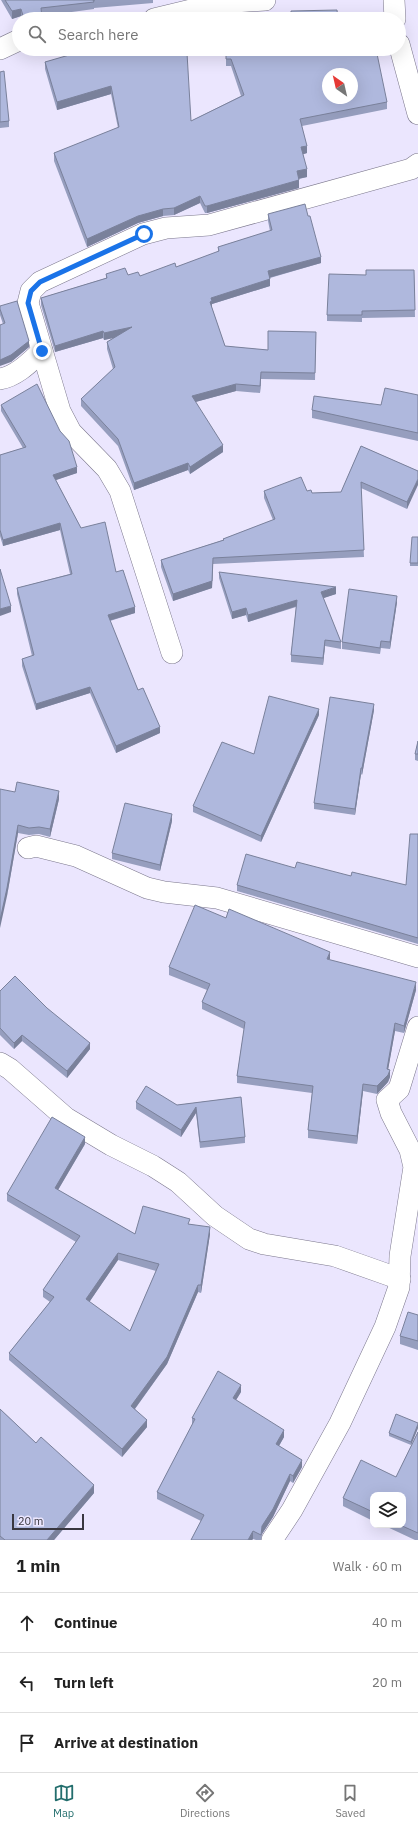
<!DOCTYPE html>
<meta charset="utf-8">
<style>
:root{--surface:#fff;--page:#f2f2f2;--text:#222;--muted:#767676;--line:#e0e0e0;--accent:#236e6d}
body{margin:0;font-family:"IBM Plex Sans",sans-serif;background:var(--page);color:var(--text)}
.controls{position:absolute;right:12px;bottom:12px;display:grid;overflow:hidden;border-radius:8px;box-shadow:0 4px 16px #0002}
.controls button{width:36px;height:36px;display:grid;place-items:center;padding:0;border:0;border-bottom:1px solid var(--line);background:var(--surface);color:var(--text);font:20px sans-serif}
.compass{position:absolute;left:322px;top:68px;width:36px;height:36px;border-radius:50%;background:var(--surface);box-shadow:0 4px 16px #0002;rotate:326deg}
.scale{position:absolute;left:12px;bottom:10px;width:72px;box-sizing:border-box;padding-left:4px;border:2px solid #393740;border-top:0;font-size:11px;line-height:14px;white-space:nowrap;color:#393740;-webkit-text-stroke:3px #ebe6fe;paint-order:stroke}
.stop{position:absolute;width:12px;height:12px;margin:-9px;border:3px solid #1a73e8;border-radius:50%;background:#fff}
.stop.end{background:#1a73e8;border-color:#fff;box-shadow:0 1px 4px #0008}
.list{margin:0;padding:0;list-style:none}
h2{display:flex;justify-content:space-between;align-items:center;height:52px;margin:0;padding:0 16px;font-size:17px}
h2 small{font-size:13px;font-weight:400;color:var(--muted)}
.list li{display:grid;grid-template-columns:26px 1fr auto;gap:12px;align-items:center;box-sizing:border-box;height:60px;padding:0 16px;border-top:1px solid var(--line)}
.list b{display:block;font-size:15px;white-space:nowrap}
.list em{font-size:13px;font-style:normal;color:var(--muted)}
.icon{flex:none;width:22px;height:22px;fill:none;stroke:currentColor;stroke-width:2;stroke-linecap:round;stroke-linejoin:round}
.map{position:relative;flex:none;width:418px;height:1540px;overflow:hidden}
.search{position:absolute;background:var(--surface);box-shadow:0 4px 16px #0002;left:12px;right:12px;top:12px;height:44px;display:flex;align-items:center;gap:10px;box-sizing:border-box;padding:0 14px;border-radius:22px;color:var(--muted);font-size:15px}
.sheet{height:232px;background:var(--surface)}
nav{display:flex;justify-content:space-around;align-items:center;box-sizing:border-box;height:56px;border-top:1px solid var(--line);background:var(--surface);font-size:11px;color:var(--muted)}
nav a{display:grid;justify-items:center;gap:2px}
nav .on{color:var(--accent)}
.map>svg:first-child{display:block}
</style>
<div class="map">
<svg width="418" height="1540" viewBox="0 0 418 1540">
<rect width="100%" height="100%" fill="#ebe6fe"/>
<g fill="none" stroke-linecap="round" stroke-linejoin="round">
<g stroke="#7b778c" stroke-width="22">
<g id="minor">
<polyline points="394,0 395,19"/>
<polyline points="154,19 220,3 265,0"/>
<polyline points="399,44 418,114"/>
<polyline points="0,49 19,40"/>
<path d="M0,379C17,376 30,362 42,351"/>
<polyline points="172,653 120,491 107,469 71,432 60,411 28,303 31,291 40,282 143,234 166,228 209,225 411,169 418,164"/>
<polyline points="28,848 36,846 76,856 147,888 164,892 217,898 418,957"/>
<polyline points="0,1063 10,1069 66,1118 111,1145 153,1166 178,1182 215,1216 249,1239 264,1244 335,1256 400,1279"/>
<polyline points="272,1540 292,1510 340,1423 385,1327 399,1287 400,1256 414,1167 410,1150 391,1113 387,1100 399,1089 418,1027"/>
</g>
</g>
<use href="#minor" stroke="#fff" stroke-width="21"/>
</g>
<g fill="#969ebe" fill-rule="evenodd">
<polygon points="1,0 153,0 153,3 94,8 94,9 42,16 42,19 22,19 21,16 12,19"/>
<polygon points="226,49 387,102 387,109 302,126 307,153 303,154 307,177 299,179 299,188 207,213 205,213 200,203 174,215 163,216 138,223 87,247 54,161 54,153 118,128 111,94 57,110 45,69 45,62 84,52 148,51 161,53 191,121 241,96 231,66 226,66"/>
<polygon points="0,72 9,121 9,127 0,128"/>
<polygon points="268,214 308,216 321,263 270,278 270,286 212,304 212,308 225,346 268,350 316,332 315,380 261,379 260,393 236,391 195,402 223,452 190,474 188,470 134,490 118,446 81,406 81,399 113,369 107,349 107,342 113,338 104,340 103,338 55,352 41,305 41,298 106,278 106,274 140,276 176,267 218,252 218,247 270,231 268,221"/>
<polygon points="414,270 415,317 362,318 362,322 327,321 327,315 366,275"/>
<polygon points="0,306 29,347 11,362 3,324 0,315"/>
<polygon points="418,395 418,441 312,418 312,410 381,405"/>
<polygon points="1,405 77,473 56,480 81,528 116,572 135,613 110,621 138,690 160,733 116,753 90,693 36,710 22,666 22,659 32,656 17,594 17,588 70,574 60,530 3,546 0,536 0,455 23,448 1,411"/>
<polygon points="361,446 418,471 407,509 361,488 364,557 213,564 212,588 173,601 161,567 161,560 223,540 223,539 273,520 264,498 264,491 307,491 312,493 341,492"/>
<polygon points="418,537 418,566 410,566 410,563"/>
<polygon points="219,572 336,594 323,598 341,642 341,649 325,646 323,665 291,662 291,655 296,607 248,622 246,615 232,619 219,578"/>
<polygon points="397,602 390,649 381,648 380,654 342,649 342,642"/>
<polygon points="374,710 362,775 361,774 355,815 314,809 314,803"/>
<polygon points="319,715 261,842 193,812 193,806 254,754"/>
<polygon points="418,741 418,761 415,760 415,754"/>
<polygon points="15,792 59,799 50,837 39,834 29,835 18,833 7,896"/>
<polygon points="172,821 160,871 112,859 112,853"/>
<polygon points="418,834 418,944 237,891 237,885 295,868 351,876 406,885"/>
<polygon points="226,918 330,960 416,990 404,1033 395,1031 388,1069 390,1077 388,1082 377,1094 363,1091 357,1144 308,1138 308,1130 312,1093 237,1083 237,1076 244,1029 202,1009 202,1002 207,990 169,975 169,967"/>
<polygon points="0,991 47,1008 90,1049 67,1078 22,1041 14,1049 0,1035"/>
<polygon points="241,1097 245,1137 245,1143 200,1148 196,1113 181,1137 136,1109 136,1102 177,1105"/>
<path d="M85,1144L58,1190L135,1234L190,1224L210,1234L201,1293L198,1292L167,1364L135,1409L147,1427L122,1457L9,1360V1353L50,1302L43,1297V1290L76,1242L7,1201V1194ZM118,1260L156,1271L130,1331L89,1302Z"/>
<polygon points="418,1315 418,1350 400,1344 400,1336"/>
<polygon points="241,1392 236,1400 284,1437 279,1446 302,1467 293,1483 290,1481 273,1517 262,1534 261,1540 256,1540 253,1539 252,1540 191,1540 201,1521 157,1499 157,1492 192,1425 192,1418"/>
<polygon points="0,1409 36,1443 94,1493 54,1540 0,1540"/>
<polygon points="418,1423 418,1428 411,1445 389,1436 389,1433"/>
<polygon points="418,1432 418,1540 415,1540 383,1525 403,1525 373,1495 373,1521 343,1506 343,1498 396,1477"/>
</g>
<g fill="#7a819b">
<polygon points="21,9 21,16 12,19 12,11"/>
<polygon points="111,86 111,94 57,110 57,102"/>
<polygon points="307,146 307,153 301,155 301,147"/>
<polygon points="307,169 307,177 297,179 297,171"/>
<polygon points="299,180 299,188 207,213 207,206"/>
<polygon points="200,196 200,203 174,215 174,208"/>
<polygon points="163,209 163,216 138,223 87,247 87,239 138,216"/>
<polygon points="321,257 321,263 268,278 268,271"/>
<polygon points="270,279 270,286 212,304 212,308 210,309 210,302 211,298"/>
<polygon points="132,327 132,334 104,340 104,333"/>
<polygon points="103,331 103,338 55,352 55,346"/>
<polygon points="29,341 29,347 11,362 0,366 0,360"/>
<polygon points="261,372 261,379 260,393 260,386"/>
<polygon points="236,384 236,391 192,403 192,396"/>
<polygon points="223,445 223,452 190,474 190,467"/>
<polygon points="188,463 188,470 134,490 134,483"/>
<polygon points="77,467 77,473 53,481 53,475"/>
<polygon points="418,479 418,485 407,509 407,502"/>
<polygon points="60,523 60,530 3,546 3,540"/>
<polygon points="213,564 212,588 173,601 173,594"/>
<polygon points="336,587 336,594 321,599 321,592"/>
<polygon points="397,596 397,602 390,649 390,642"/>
<polygon points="297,600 297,606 248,622 248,615"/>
<polygon points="11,606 11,612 0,616 0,609"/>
<polygon points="135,607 135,613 108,621 108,615"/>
<polygon points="246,608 246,615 232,619 232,612"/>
<polygon points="325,640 325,646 323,665 323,658"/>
<polygon points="90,687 90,693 36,710 36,704"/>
<polygon points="374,704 374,710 362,775 362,768"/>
<polygon points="319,709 319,715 261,842 261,836"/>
<polygon points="160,727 160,733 116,753 116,746"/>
<polygon points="361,768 361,774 355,815 355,809"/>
<polygon points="59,791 59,799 50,837 50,829"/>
<polygon points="172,814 172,821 160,871 160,865"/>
<polygon points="18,825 18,833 7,896 0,928 0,920"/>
<polygon points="330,952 330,959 327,959"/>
<polygon points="416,982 416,990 404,1033 404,1026"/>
<polygon points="395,1023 395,1031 387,1076 390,1070 390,1077 388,1082 377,1094 377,1086 387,1069"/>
<polygon points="22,1035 22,1041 14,1049 14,1043"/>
<polygon points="90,1043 90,1049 67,1078 67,1071"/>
<polygon points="363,1084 363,1091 357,1144 357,1136"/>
<polygon points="196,1107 196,1113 181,1137 181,1130"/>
<polygon points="85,1137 85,1144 55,1195 55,1188"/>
<polygon points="210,1227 210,1234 201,1293 201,1285"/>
<polygon points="118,1253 118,1260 86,1307 86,1299"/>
<polygon points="198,1285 198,1292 167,1364 131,1414 131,1406"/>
<polygon points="241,1385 241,1392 233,1405 233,1398"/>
<polygon points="147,1420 147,1427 122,1457 122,1449"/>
<polygon points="418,1424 418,1428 411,1445 411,1442"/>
<polygon points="284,1430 284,1437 276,1451 276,1444"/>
<polygon points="302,1460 302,1467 293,1483 293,1476"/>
<polygon points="290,1474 290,1481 273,1517 262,1534 261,1540 262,1526"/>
<polygon points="94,1485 94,1493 54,1540 47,1540"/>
<polygon points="253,1531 253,1539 252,1540 248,1540"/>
</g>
<g fill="#afb8dd" stroke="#7a819b" fill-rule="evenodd">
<polygon points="5,0 95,0 93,0 94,2 41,8 42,19 24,19 21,9 12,11"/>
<polygon points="337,10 338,19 226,19 226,17 291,16 291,11"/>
<path d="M99,49H148V51L160,50L161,53H187L191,121L244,95L231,59H226V49H376L387,102L300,119L307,146L301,147L307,169L297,171L299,180L207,206H205L200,196L174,208L163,209L138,216L87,239L54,153L119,127L111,86L57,102L45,62L83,51L84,52ZM328,74H352V98H328Z"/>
<polygon points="4,71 9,121 0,122 0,72"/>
<polygon points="305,204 308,216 310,216 321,257 268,271 270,279 211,298 212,301 210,302 225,346 268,350 268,331 316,332 315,373 261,372 260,386 236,384 192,396 223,445 190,467 188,463 134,483 118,439 81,399 115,367 107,342 132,327 104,333 103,331 55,346 41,298 107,278 106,274 125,268 128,275 138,272 140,276 175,263 176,267 219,251 218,247 272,230 268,214"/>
<polygon points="366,270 414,270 415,310 362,311 362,315 327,315 329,274 366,275"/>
<polygon points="17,301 29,341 11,355 0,360 0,325 5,323 0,309 0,306"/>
<polygon points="37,384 60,431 69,441 77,467 53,475 81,528 105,522 116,572 123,570 135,607 108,615 138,690 143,688 160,727 116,746 90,687 36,704 22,659 34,655 17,588 72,574 60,523 3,540 0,530 0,455 26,447 1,405"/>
<polygon points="385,388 418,395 418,433 312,410 314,396 381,405"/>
<polygon points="361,446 418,471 418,479 407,502 361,482 364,550 213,558 212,581 173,594 161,560 224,540 223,539 275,519 264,491 301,477 307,491 311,490 312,493 341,492"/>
<polygon points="412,537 418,537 418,563 410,563"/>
<polygon points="0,569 11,606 0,609"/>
<polygon points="219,572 336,587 321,592 341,642 325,640 323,658 291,655 297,600 248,615 246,608 232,612"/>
<polygon points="349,589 397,596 390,642 381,641 380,648 342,642"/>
<polygon points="269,696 319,709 261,836 193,806 222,742 254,754"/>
<polygon points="330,697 374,704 362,768 361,768 355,809 314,803"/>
<polygon points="418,741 418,754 415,754"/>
<polygon points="17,782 59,791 50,829 39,827 29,828 18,825 7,888 0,920 0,789 15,792"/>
<polygon points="125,803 172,814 160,865 112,853"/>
<polygon points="410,834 418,834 418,938 237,885 246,854 295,868 297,862 351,876 352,872 406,885"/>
<polygon points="195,905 226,918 229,909 330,952 327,959 416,982 404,1026 395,1023 387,1069 390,1070 388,1075 377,1086 363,1084 357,1136 308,1130 313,1086 237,1076 245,1022 202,1002 210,984 169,967"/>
<polygon points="15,976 47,1008 90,1043 67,1071 22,1035 14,1043 0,1028 0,991"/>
<polygon points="146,1086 177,1105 241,1097 245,1137 200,1142 196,1107 181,1130 136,1102"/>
<path d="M52,1117L85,1137L55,1188L135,1234L143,1206L190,1219L188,1224L210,1227L201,1285H198L167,1357L131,1406L147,1420L122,1449L9,1353L54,1297L43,1290L80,1236L7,1194ZM118,1253L159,1264L130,1331L86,1299Z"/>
<polygon points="408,1312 418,1315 418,1341 400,1336"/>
<polygon points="218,1371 241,1385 233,1398 284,1430 276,1444 302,1460 293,1476 290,1474 273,1509 262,1526 261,1535 253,1531 248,1540 191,1540 204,1515 157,1492 195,1419 192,1418"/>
<polygon points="0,1409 36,1443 41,1437 94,1485 47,1540 5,1540 0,1536"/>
<polygon points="396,1414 418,1423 418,1424 411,1442 389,1433"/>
<polygon points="418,1432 418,1533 400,1525 403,1525 403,1495 373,1495 373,1512 343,1498 361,1460 396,1477"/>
</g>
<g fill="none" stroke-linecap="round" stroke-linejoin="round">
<polyline stroke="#1a73e8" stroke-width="5" points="42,351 28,303 31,291 40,282 144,234"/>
</g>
</svg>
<div class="controls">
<button><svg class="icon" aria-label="layers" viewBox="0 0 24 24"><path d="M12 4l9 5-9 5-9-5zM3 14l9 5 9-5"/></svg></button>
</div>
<svg class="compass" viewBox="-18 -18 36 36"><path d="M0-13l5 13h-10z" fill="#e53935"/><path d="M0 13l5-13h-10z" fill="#767676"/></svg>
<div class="scale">20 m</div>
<div class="stop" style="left:144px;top:234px"></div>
<div class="stop end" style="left:42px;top:351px"></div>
<div class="search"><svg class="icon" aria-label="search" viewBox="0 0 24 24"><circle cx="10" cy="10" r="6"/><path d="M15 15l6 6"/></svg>Search here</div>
</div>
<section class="sheet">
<h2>1 min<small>Walk · 60 m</small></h2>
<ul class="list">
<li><svg class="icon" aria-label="ahead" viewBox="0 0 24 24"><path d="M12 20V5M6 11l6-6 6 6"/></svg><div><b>Continue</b></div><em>40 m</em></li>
<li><svg class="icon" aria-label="left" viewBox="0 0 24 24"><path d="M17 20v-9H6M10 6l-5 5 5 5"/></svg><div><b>Turn left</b></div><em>20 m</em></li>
<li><svg class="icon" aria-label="arrive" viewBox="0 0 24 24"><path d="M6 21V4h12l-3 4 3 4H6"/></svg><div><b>Arrive at destination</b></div></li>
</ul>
</section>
<nav>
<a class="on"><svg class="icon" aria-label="map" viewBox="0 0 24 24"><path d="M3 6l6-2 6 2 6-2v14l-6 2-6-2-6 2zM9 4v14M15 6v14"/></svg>Map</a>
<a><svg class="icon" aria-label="directions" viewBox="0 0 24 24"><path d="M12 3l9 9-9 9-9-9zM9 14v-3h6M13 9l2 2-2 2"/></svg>Directions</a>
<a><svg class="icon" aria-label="saved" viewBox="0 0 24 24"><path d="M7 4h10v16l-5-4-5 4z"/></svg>Saved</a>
</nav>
